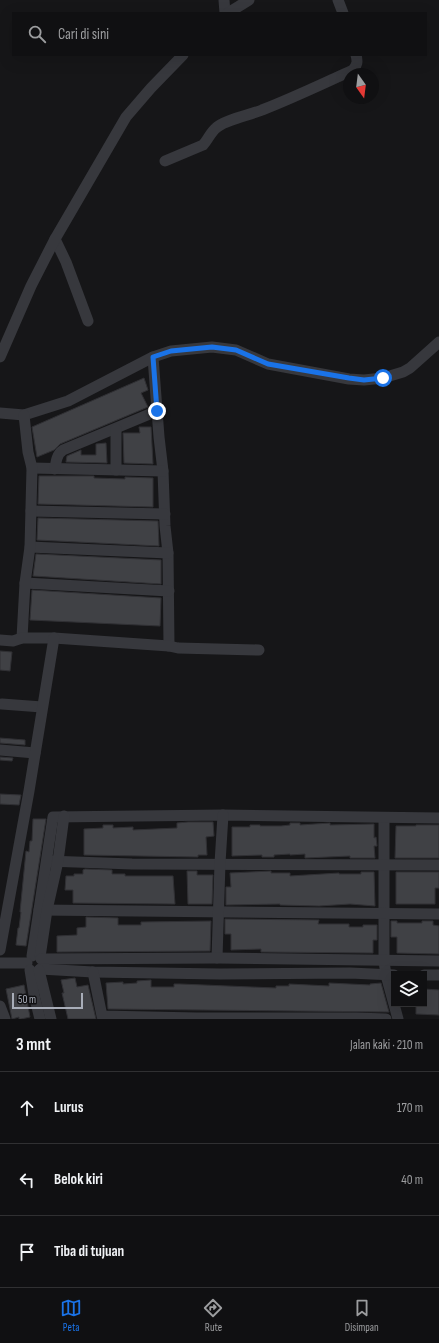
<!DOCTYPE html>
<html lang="id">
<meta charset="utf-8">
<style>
:root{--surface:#101012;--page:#1e1e20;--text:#f1f3f6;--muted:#9c9d9f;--line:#303032;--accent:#1a73e8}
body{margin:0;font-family:"Sofia Sans Condensed",sans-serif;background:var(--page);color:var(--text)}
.controls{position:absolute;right:12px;bottom:12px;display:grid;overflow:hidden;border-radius:0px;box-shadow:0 4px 16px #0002}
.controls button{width:36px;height:36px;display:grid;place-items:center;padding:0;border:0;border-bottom:1px solid var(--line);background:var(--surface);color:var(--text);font:20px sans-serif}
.compass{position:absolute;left:343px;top:68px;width:36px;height:36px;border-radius:50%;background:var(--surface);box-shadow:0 4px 16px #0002;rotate:166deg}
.scale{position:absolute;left:12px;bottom:10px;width:71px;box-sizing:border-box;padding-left:4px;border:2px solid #a8adb8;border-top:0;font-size:11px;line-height:14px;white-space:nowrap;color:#a8adb8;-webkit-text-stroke:3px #111113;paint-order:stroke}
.stop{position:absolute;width:12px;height:12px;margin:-9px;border:3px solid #1a73e8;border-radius:50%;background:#fff}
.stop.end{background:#1a73e8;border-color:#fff;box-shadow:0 1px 4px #0008}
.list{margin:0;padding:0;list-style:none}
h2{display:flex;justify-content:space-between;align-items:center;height:52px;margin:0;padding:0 16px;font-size:17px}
h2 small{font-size:13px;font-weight:400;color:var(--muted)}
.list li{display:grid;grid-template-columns:26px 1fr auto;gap:12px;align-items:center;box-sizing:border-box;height:72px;padding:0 16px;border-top:1px solid var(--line)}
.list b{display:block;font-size:15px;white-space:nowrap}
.list em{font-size:13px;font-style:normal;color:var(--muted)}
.icon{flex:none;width:22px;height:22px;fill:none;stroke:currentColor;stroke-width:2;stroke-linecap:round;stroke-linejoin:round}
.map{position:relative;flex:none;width:439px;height:1019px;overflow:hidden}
.search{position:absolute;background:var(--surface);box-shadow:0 4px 16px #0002;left:12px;right:12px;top:12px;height:44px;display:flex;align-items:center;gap:10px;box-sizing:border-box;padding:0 14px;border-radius:0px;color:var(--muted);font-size:15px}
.sheet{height:268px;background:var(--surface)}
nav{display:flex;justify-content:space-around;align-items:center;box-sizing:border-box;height:56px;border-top:1px solid var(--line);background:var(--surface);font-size:11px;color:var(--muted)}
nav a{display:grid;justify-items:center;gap:2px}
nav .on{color:var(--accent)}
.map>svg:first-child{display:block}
</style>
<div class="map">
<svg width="439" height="1019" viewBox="0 0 439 1019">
<rect width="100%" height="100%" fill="#161618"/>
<g fill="#404145" stroke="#303034">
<polygon points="144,378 148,390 141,393 148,407 60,444 54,450 37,457 32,427"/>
<polygon points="139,427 151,427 153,464 124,463 123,433 140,433"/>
<polygon points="106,443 107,463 66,462 67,456 81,450 81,455 96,455 96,444"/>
<polygon points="39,476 94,476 94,478 125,479 125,477 153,478 153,507 38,504"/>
<polygon points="38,518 158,521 159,546 37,540"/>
<polygon points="36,554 161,560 161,584 33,576"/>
<polygon points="32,590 161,598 160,626 30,620"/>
<polygon points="0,651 12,652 10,671 0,670"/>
<polygon points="0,738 25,740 25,745 0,743"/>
<polygon points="0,757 13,758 12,761 0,760"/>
<polygon points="0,794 21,795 19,805 0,804"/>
<polygon points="33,819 46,819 26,946 16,945 18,928 19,928 21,912 20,912 26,851 29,852 30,841 32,841"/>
<polygon points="188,822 213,822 214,836 206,837 207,855 198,855 198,857 84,855 84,829 103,828 103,825 113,825 113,828 133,827 133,830 177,828 177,823"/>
<polygon points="290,823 300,823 300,825 330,823 330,825 374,824 374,838 376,837 377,846 374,846 375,858 350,858 350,856 305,858 305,854 290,855 290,854 274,855 274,857 262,857 262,855 232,856 232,827 250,827 250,825 260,825 260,826 281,826 290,825"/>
<polygon points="416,825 439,825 439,858 395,858 396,826 416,826"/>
<polygon points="85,869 112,870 112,874 125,874 125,876 173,876 175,904 73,903 73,890 65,890 66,876 74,876 74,874 83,874 83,870"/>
<polygon points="187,871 197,871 197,875 213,875 212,904 188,904"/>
<polygon points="271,871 271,873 290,873 290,876 339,873 339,874 361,874 361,872 374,872 375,906 350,904 319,906 280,905 280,904 226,905 226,887 231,887 230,873"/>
<polygon points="396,872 439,872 439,888 435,888 435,904 396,904"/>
<polygon points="86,917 118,918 118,925 141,925 141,922 211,921 210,951 57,952 57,936 77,935 77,928 86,927"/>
<polygon points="225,919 319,920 318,924 349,924 349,927 363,927 363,925 377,925 377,940 373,940 373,953 261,952 261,949 231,950 231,934 225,934"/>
<polygon points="391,921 397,921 397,923 422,923 422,921 433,921 433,925 439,926 439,954 397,953 397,937 391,937"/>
<polygon points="75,978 77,987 88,985 96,1019 68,1019 62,993 64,993 61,980"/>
<polygon points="151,980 151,987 174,987 174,984 180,984 276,988 276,986 289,986 289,984 329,986 329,983 370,985 370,984 381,983 389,1012 108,1009 106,983 123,982 123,984 137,983 137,981"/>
<polygon points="24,985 30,1017 21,1019 19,1019 19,1017 12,1019 6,989"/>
<polygon points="424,989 439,990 439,1015 416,1014 416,1004 424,1004"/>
</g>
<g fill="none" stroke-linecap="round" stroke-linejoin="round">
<g stroke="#37383d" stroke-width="11">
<polyline points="224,0 225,13"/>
<polyline points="338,0 343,13"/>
<polyline points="228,13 249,0"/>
<path d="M165,161L203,145C208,140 210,133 216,128C224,120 250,115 262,110C293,98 322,84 353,70C357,65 358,62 356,55"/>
<polyline points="55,239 66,262 88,321"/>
<polyline points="0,357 31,286 55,239 126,117 151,88 183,55"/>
<polyline points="153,357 159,437 163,471 165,526 168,553 169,646"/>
<polyline points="0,413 24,415 68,401 153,357 171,351 212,347 236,350 268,364 349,379 364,380 383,378 403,372 410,368 439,342"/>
<polyline points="32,468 163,471"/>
<path d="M55,469C56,461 57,454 63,450L157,411"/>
<polyline points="116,470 116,429"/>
<polyline points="31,511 165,514"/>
<polyline points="30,547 168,553"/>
<polyline points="25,583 169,591"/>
<polyline points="22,638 25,583 30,547 32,468 28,452 24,415"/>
<polyline points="0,640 13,641 22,638 54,638 169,646 178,648 259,650"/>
<polyline points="2,704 42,707"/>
<polyline points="0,750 35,753"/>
<polyline points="384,818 384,961 386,975 398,1019"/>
<polyline points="47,861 132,864 439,865"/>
<polyline points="39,910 439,914"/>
<polyline points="0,950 29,791 54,638"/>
<polyline points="32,956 53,817 223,815 439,818"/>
<polyline points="40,957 47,910 58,861 64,816"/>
<polyline points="217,958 220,863 223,815"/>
<polyline points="41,959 217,958 439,961"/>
<polyline points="0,963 27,963"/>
<polyline points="40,969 93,972 220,974 350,973 394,975"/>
<polyline points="30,970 34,995 40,1019"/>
<polyline points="39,970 51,1019"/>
<polyline points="93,972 102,1016 197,1018 356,1018 386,1019"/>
<polyline points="424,975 439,975"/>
<polyline points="0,1006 5,1019"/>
</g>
</g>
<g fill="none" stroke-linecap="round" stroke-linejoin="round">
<polyline stroke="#1a73e8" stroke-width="5" points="157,411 153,357 171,351 212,347 236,350 268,364 349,378 364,380 383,378"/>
</g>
</svg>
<div class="controls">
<button><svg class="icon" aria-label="layers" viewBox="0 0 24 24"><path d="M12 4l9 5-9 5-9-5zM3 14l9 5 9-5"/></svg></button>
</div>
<svg class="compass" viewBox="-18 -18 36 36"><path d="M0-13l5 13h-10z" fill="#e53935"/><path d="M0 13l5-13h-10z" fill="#9c9d9f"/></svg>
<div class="scale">50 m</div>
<div class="stop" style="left:383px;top:378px"></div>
<div class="stop end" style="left:157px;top:411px"></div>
<div class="search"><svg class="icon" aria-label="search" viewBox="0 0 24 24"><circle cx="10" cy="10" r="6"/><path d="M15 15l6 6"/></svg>Cari di sini</div>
</div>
<section class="sheet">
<h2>3 mnt<small>Jalan kaki · 210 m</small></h2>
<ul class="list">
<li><svg class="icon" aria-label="ahead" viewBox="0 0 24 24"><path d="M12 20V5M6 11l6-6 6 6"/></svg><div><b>Lurus</b></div><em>170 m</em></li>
<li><svg class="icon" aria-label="left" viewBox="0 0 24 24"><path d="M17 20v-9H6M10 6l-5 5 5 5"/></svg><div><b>Belok kiri</b></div><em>40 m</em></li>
<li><svg class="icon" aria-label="arrive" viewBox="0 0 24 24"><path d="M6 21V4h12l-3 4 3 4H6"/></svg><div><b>Tiba di tujuan</b></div></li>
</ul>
</section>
<nav>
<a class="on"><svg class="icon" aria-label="map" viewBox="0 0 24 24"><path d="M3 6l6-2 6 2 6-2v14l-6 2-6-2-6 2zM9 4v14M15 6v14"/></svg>Peta</a>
<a><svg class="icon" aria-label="directions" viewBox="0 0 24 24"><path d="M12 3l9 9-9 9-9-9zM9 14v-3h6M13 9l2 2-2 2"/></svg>Rute</a>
<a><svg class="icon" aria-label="saved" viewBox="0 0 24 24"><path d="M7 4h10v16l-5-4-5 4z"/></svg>Disimpan</a>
</nav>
